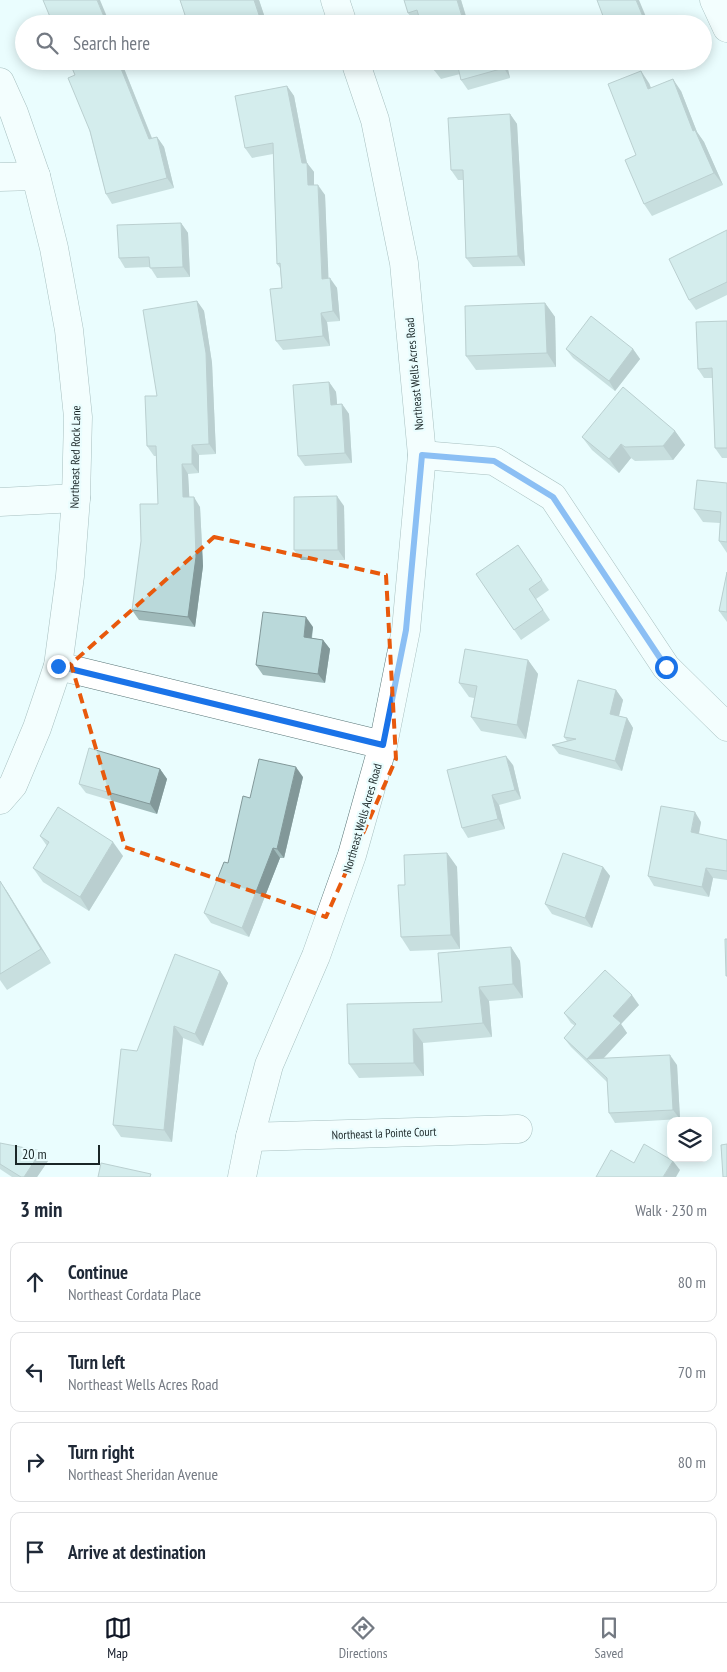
<!DOCTYPE html>
<meta charset="utf-8">
<style>
:root{--surface:#fff;--page:#f2f2f3;--text:#1f2937;--muted:#747a83;--line:#e0e1e3;--accent:#111827}
body{margin:0;font-family:"PT Sans Narrow",sans-serif;background:var(--page);color:var(--text)}
.controls{position:absolute;right:15px;bottom:15px;display:grid;overflow:hidden;border-radius:10px;box-shadow:0 2px 12px #0003}
.controls button{width:45px;height:45px;display:grid;place-items:center;padding:0;border:0;border-bottom:1px solid var(--line);background:var(--surface);color:var(--text);font:25px sans-serif}
.scale{position:absolute;left:15px;bottom:12px;width:85px;box-sizing:border-box;padding-left:5px;border:2px solid #1a2627;border-top:0;font-size:14px;line-height:18px;white-space:nowrap;color:#1a2627;-webkit-text-stroke:4px #eafdfe;paint-order:stroke}
.stop{position:absolute;width:15px;height:15px;margin:-11px;border:4px solid #1a73e8;border-radius:50%;background:#fff}
.stop.end{background:#1a73e8;border-color:#fff;box-shadow:0 1px 5px #0008}
.list{margin:0;padding:0;list-style:none}
h2{display:flex;justify-content:space-between;align-items:center;height:65px;margin:0;padding:0 20px;font-size:21px}
h2 small{font-size:16px;font-weight:400;color:var(--muted)}
.list li{display:grid;grid-template-columns:32px 1fr auto;gap:15px;align-items:center;box-sizing:border-box;height:80px;margin:0 10px 10px;padding:0 10px;border:1px solid var(--line);border-radius:10px}
.list b{display:block;font-size:19px;white-space:nowrap}
.list p{margin:0;font-size:16px;white-space:nowrap;color:var(--muted)}
.list em{font-size:16px;font-style:normal;color:var(--muted)}
.icon{flex:none;width:28px;height:28px;fill:none;stroke:currentColor;stroke-width:2;stroke-linecap:round;stroke-linejoin:round}
.map{position:relative;flex:none;width:727px;height:1177px;overflow:hidden}
.search{position:absolute;background:var(--surface);box-shadow:0 2px 12px #0003;left:15px;right:15px;top:15px;height:55px;display:flex;align-items:center;gap:12px;box-sizing:border-box;padding:0 18px;border-radius:28px;color:var(--muted);font-size:19px}
.sheet{height:425px;background:var(--surface)}
nav{display:flex;justify-content:space-around;align-items:center;box-sizing:border-box;height:70px;border-top:1px solid var(--line);background:var(--surface);font-size:14px;color:var(--muted)}
nav a{display:grid;justify-items:center;gap:2px}
nav .on{color:var(--accent)}
.map>svg:first-child{display:block}
</style>
<div class="map">
<svg width="727" height="1177" viewBox="0 0 727 1177">
<rect width="100%" height="100%" fill="#eafdfe"/>
<g fill="none" stroke-linecap="round" stroke-linejoin="round">
<g stroke="#597577" stroke-width="29">
<g id="minor">
<polyline points="335,0 343,24"/>
<polyline points="714,0 727,28"/>
<polyline points="0,82 14,113 36,176 54,248 69,330 78,417 76,498 70,576 58,666 37,728 13,785 0,800"/>
<polyline points="0,177 36,176"/>
<polyline points="422,455 494,461 553,497 666,667 727,727"/>
<polyline points="0,502 76,498"/>
<polyline points="58,666 383,745"/>
<polyline points="250,1137 518,1129"/>
<polyline points="242,1177 250,1137 269,1065 316,956 352,855 383,745 406,630 422,455 404,263 375,120 355,61"/>
</g>
</g>
<use href="#minor" stroke="#fff" stroke-width="28"/>
</g>
<g fill="#a0bbbb">
<polygon points="180,0 259,0 267,24 188,24"/>
<polygon points="404,0 461,0 468,22 494,24 420,21 415,23 408,13"/>
<polygon points="69,61 121,61 152,138 157,137 164,147 174,188 112,204 106,194 75,75"/>
<polygon points="432,61 506,61 510,78 468,90 461,80 460,74 441,79 434,70"/>
<polygon points="649,83 651,88 681,91 697,132 704,142 723,185 652,216 644,204 636,155"/>
<polygon points="287,86 294,96 307,163 314,172 314,185 325,195 328,278 337,288 340,321 327,322 330,346 283,350 276,341 282,288 280,268 277,264 273,154 252,158 245,148"/>
<polygon points="510,114 517,124 525,266 473,267 466,258 463,180 458,180 451,170"/>
<polygon points="181,223 188,233 190,277 157,278 150,267 125,268 119,258"/>
<polygon points="727,230 727,295 696,310 689,300"/>
<polygon points="197,301 204,311 212,363 216,454 199,455 199,473 188,474 189,497 200,507 203,566 195,627 139,620 132,610 158,504 156,456 154,456 147,446"/>
<polygon points="545,303 555,317 556,367 476,370 466,356"/>
<polygon points="727,321 727,458 722,458 715,448 713,378 704,378 698,369"/>
<polygon points="566,349 633,349 640,359 615,391 573,358"/>
<polygon points="329,382 336,392 337,404 342,404 349,414 352,463 305,466 298,456"/>
<polygon points="675,431 685,445 673,460 635,461 631,458 619,473 592,450 582,437"/>
<polygon points="727,483 727,553 719,541 720,523 703,522 694,509"/>
<polygon points="344,506 345,560 301,560 294,550"/>
<polygon points="518,545 549,590 536,599 550,620 521,640 476,574"/>
<polygon points="727,572 727,622 719,611"/>
<polygon points="313,627 312,638 323,640 330,649 325,683 263,675 256,665"/>
<polygon points="528,660 538,674 526,739 481,731 471,717 474,698 469,697 459,683"/>
<polygon points="616,690 623,700 619,716 627,718 633,728 622,771 559,754 552,745 567,741 564,737"/>
<polygon points="513,765 521,799 499,805 505,829 468,838 462,828"/>
<polygon points="160,769 167,779 157,814 86,793 79,784"/>
<polygon points="303,777 284,858 280,858 249,937 211,923 204,913 228,863 250,798"/>
<polygon points="701,822 699,834 727,840 727,880 713,878 709,897 654,886 648,876"/>
<polygon points="40,836 123,856 89,911 43,882 33,868 47,846"/>
<polygon points="447,853 457,867 460,949 410,951 401,937 405,885"/>
<polygon points="603,867 610,876 592,928 552,914 545,904"/>
<polygon points="0,881 8,893 51,963 7,990 0,980"/>
<polygon points="511,947 520,961 523,998 489,1001 492,1037 423,1043 424,1076 359,1078 349,1064 442,1002"/>
<polygon points="220,971 228,983 203,1046 183,1038 172,1142 121,1137 113,1125 137,1051"/>
<polygon points="639,1005 621,1024 627,1033 604,1058 677,1065 680,1119 615,1123 609,1113 607,1082 571,1047 564,1038 575,1026 571,1023 564,1013"/>
<polygon points="0,1143 48,1161 37,1177 12,1177 0,1169"/>
</g>
<g fill="#829899">
<polygon points="97,0 100,0 110,24 107,24"/>
<polygon points="254,0 259,0 267,24 264,24 260,18"/>
<polygon points="457,0 461,0 468,24 465,24"/>
<polygon points="636,0 639,0 649,24 646,24"/>
<polygon points="489,16 494,24 491,24"/>
<polygon points="118,61 121,61 156,149 149,139"/>
<polygon points="502,61 506,61 510,78 504,68"/>
<polygon points="641,71 649,83 656,101 648,89"/>
<polygon points="673,79 681,91 697,132 704,142 723,185 714,173 693,131"/>
<polygon points="287,86 294,96 307,164 307,163 314,172 314,195 308,185 302,163"/>
<polygon points="510,114 517,124 525,266 518,256"/>
<polygon points="157,137 164,147 174,188 167,178"/>
<polygon points="318,185 325,195 329,289 322,279"/>
<polygon points="181,223 188,233 190,277 183,267"/>
<polygon points="330,278 337,288 340,321 333,311"/>
<polygon points="197,301 204,311 212,363 216,454 209,444"/>
<polygon points="545,303 555,317 556,367 547,353"/>
<polygon points="321,313 327,322 330,346 323,336"/>
<polygon points="633,349 640,359 615,391 609,381"/>
<polygon points="329,382 336,392 338,414 331,405"/>
<polygon points="342,404 349,414 352,463 345,453"/>
<polygon points="675,431 685,445 673,460 663,446"/>
<polygon points="621,444 631,458 619,473 609,459"/>
<polygon points="192,445 199,455 199,473 192,464"/>
<polygon points="182,464 188,474 190,507 183,497"/>
<polygon points="337,496 344,506 345,560 338,550"/>
<polygon points="194,497 200,507 203,566 195,627 188,617"/>
<polygon points="306,617 313,627 310,647 304,637"/>
<polygon points="323,640 330,649 325,683 318,674"/>
<polygon points="528,660 538,674 526,739 517,725"/>
<polygon points="616,690 623,700 617,723 610,714"/>
<polygon points="627,718 633,728 622,771 615,761"/>
<polygon points="506,756 513,765 521,799 515,790"/>
<polygon points="296,767 303,777 284,858 277,849"/>
<polygon points="160,769 167,779 157,814 150,804"/>
<polygon points="492,795 499,805 505,829 498,819"/>
<polygon points="695,812 701,822 697,842 691,832"/>
<polygon points="113,842 123,856 89,911 80,897"/>
<polygon points="273,848 280,858 249,937 242,928"/>
<polygon points="447,853 457,867 460,949 451,935"/>
<polygon points="603,867 610,876 592,928 585,918"/>
<polygon points="706,868 713,878 709,897 702,887"/>
<polygon points="0,881 8,893 51,963 41,949"/>
<polygon points="511,947 520,961 523,998 513,984"/>
<polygon points="220,971 228,983 203,1046 195,1034"/>
<polygon points="479,987 489,1001 492,1037 483,1023"/>
<polygon points="632,995 639,1005 621,1024 627,1033 595,1067 587,1059 613,1016"/>
<polygon points="174,1026 183,1038 172,1142 164,1130"/>
<polygon points="413,1029 423,1043 424,1076 414,1063"/>
<polygon points="670,1055 677,1065 680,1119 673,1110"/>
<polygon points="41,1151 48,1161 37,1177 24,1177"/>
<polygon points="673,1161 680,1170 676,1177 663,1177"/>
</g>
<g fill="#bad9da" stroke="#829899">
<polygon points="43,0 97,0 107,24 53,24"/>
<polygon points="180,0 254,0 260,18 243,24 188,24"/>
<polygon points="404,0 457,0 464,23 489,16 491,24 421,24 417,10 408,13"/>
<polygon points="597,0 636,0 646,24 606,24"/>
<polygon points="69,61 118,61 149,139 157,137 167,178 106,194 90,131 68,78 75,75"/>
<polygon points="432,61 502,61 504,68 461,80 457,63 434,70"/>
<polygon points="641,71 648,89 673,79 693,131 695,130 714,173 644,204 625,160 636,155 608,84"/>
<polygon points="287,86 302,163 307,163 308,185 318,185 322,279 330,278 333,311 321,313 323,336 276,341 270,289 282,288 280,263 277,264 273,143 245,148 235,96"/>
<polygon points="510,114 518,256 466,258 463,170 451,170 448,118"/>
<polygon points="181,223 183,267 150,268 149,257 119,258 117,225"/>
<polygon points="727,230 727,282 689,300 669,259"/>
<polygon points="197,301 206,353 209,444 192,445 192,464 182,464 183,497 194,497 196,557 188,617 132,610 141,541 140,504 158,504 156,446 147,446 145,396 157,396 143,310"/>
<polygon points="545,303 547,353 466,356 465,306"/>
<polygon points="591,316 633,349 609,381 566,349"/>
<polygon points="727,321 727,448 715,448 712,368 698,369 696,322"/>
<polygon points="329,382 331,405 342,404 345,453 298,456 293,385"/>
<polygon points="623,387 675,431 663,446 625,447 621,444 609,459 582,437"/>
<polygon points="697,480 727,483 727,542 719,541 721,512 694,509"/>
<polygon points="337,496 338,550 294,550 294,497"/>
<polygon points="518,545 542,580 529,589 543,610 514,630 476,574"/>
<polygon points="727,572 727,612 719,611"/>
<polygon points="263,612 306,617 304,637 323,640 318,674 256,665"/>
<polygon points="465,649 528,660 517,725 471,717 477,686 459,683"/>
<polygon points="578,680 616,690 610,714 627,718 615,761 552,745 576,739 564,737"/>
<polygon points="89,748 160,769 150,804 79,784"/>
<polygon points="506,756 515,790 492,795 498,819 462,828 447,770"/>
<polygon points="259,759 296,767 277,849 273,848 242,928 204,913 224,862 228,863 243,796 250,798"/>
<polygon points="661,806 695,812 691,832 727,840 727,871 706,868 702,887 648,876"/>
<polygon points="58,807 113,842 80,897 33,868 49,842 40,836"/>
<polygon points="447,853 451,935 401,937 398,885 405,885 404,855"/>
<polygon points="563,853 603,867 585,918 545,904"/>
<polygon points="0,881 41,949 0,974"/>
<polygon points="725,939 727,939 727,976 726,976"/>
<polygon points="511,947 513,984 479,987 483,1023 413,1029 414,1063 349,1064 347,1004 442,1002 438,953"/>
<polygon points="175,954 220,971 195,1034 174,1026 164,1130 113,1125 121,1049 137,1051"/>
<polygon points="605,970 632,995 613,1016 621,1023 587,1059 670,1055 673,1110 609,1113 607,1078 564,1038 576,1024 564,1013"/>
<polygon points="0,1143 41,1151 24,1177 21,1177 0,1164"/>
<polygon points="644,1144 673,1161 663,1177 596,1177 611,1150 634,1163"/>
<polygon points="727,1144 727,1177 723,1177 721,1145"/>
<polygon points="101,1163 151,1174 150,1177 98,1177"/>
</g>
<g fill="none" stroke-linecap="round" stroke-linejoin="round">
<polyline stroke="#1a73e8" stroke-width="6" points="58,666 383,745 406,630 422,455 494,461 553,497 666,667"/>
</g>
<path d="M0 0H727V1177H0ZM214,537L386,575L396,759L326,917L125,847L71,664Z" fill="#eafdfe" fill-opacity=".55" fill-rule="evenodd"/>
<path fill="none" stroke="#e8590c" stroke-width="4" stroke-dasharray="10 6" stroke-linejoin="round" d="M214,537L386,575L396,759L326,917L125,847L71,664Z"/>
<g text-anchor="middle" dominant-baseline="central" stroke-width="4.5" stroke-linejoin="round" paint-order="stroke">
<g font-size="12" fill="#1a2627" stroke="#eafdfe">
<text transform="translate(414 374) rotate(-95)">Northeast Wells Acres Road</text>
<text transform="translate(75 457) rotate(-89)">Northeast Red Rock Lane</text>
<text transform="translate(362 818) rotate(-74)">Northeast Wells Acres Road</text>
<text transform="translate(384 1133) rotate(-2)">Northeast la Pointe Court</text>
</g>
</g>
</svg>
<div class="controls">
<button><svg class="icon" aria-label="layers" viewBox="0 0 24 24"><path d="M12 4l9 5-9 5-9-5zM3 14l9 5 9-5"/></svg></button>
</div>
<div class="scale">20 m</div>
<div class="stop" style="left:666px;top:667px"></div>
<div class="stop end" style="left:58px;top:666px"></div>
<div class="search"><svg class="icon" aria-label="search" viewBox="0 0 24 24"><circle cx="10" cy="10" r="6"/><path d="M15 15l6 6"/></svg>Search here</div>
</div>
<section class="sheet">
<h2>3 min<small>Walk · 230 m</small></h2>
<ul class="list">
<li><svg class="icon" aria-label="ahead" viewBox="0 0 24 24"><path d="M12 20V5M6 11l6-6 6 6"/></svg><div><b>Continue</b><p>Northeast Cordata Place</p></div><em>80 m</em></li>
<li><svg class="icon" aria-label="left" viewBox="0 0 24 24"><path d="M17 20v-9H6M10 6l-5 5 5 5"/></svg><div><b>Turn left</b><p>Northeast Wells Acres Road</p></div><em>70 m</em></li>
<li><svg class="icon" aria-label="right" viewBox="0 0 24 24"><path d="M7 20v-9h11M14 6l5 5-5 5"/></svg><div><b>Turn right</b><p>Northeast Sheridan Avenue</p></div><em>80 m</em></li>
<li><svg class="icon" aria-label="arrive" viewBox="0 0 24 24"><path d="M6 21V4h12l-3 4 3 4H6"/></svg><div><b>Arrive at destination</b></div></li>
</ul>
</section>
<nav>
<a class="on"><svg class="icon" aria-label="map" viewBox="0 0 24 24"><path d="M3 6l6-2 6 2 6-2v14l-6 2-6-2-6 2zM9 4v14M15 6v14"/></svg>Map</a>
<a><svg class="icon" aria-label="directions" viewBox="0 0 24 24"><path d="M12 3l9 9-9 9-9-9zM9 14v-3h6M13 9l2 2-2 2"/></svg>Directions</a>
<a><svg class="icon" aria-label="saved" viewBox="0 0 24 24"><path d="M7 4h10v16l-5-4-5 4z"/></svg>Saved</a>
</nav>
